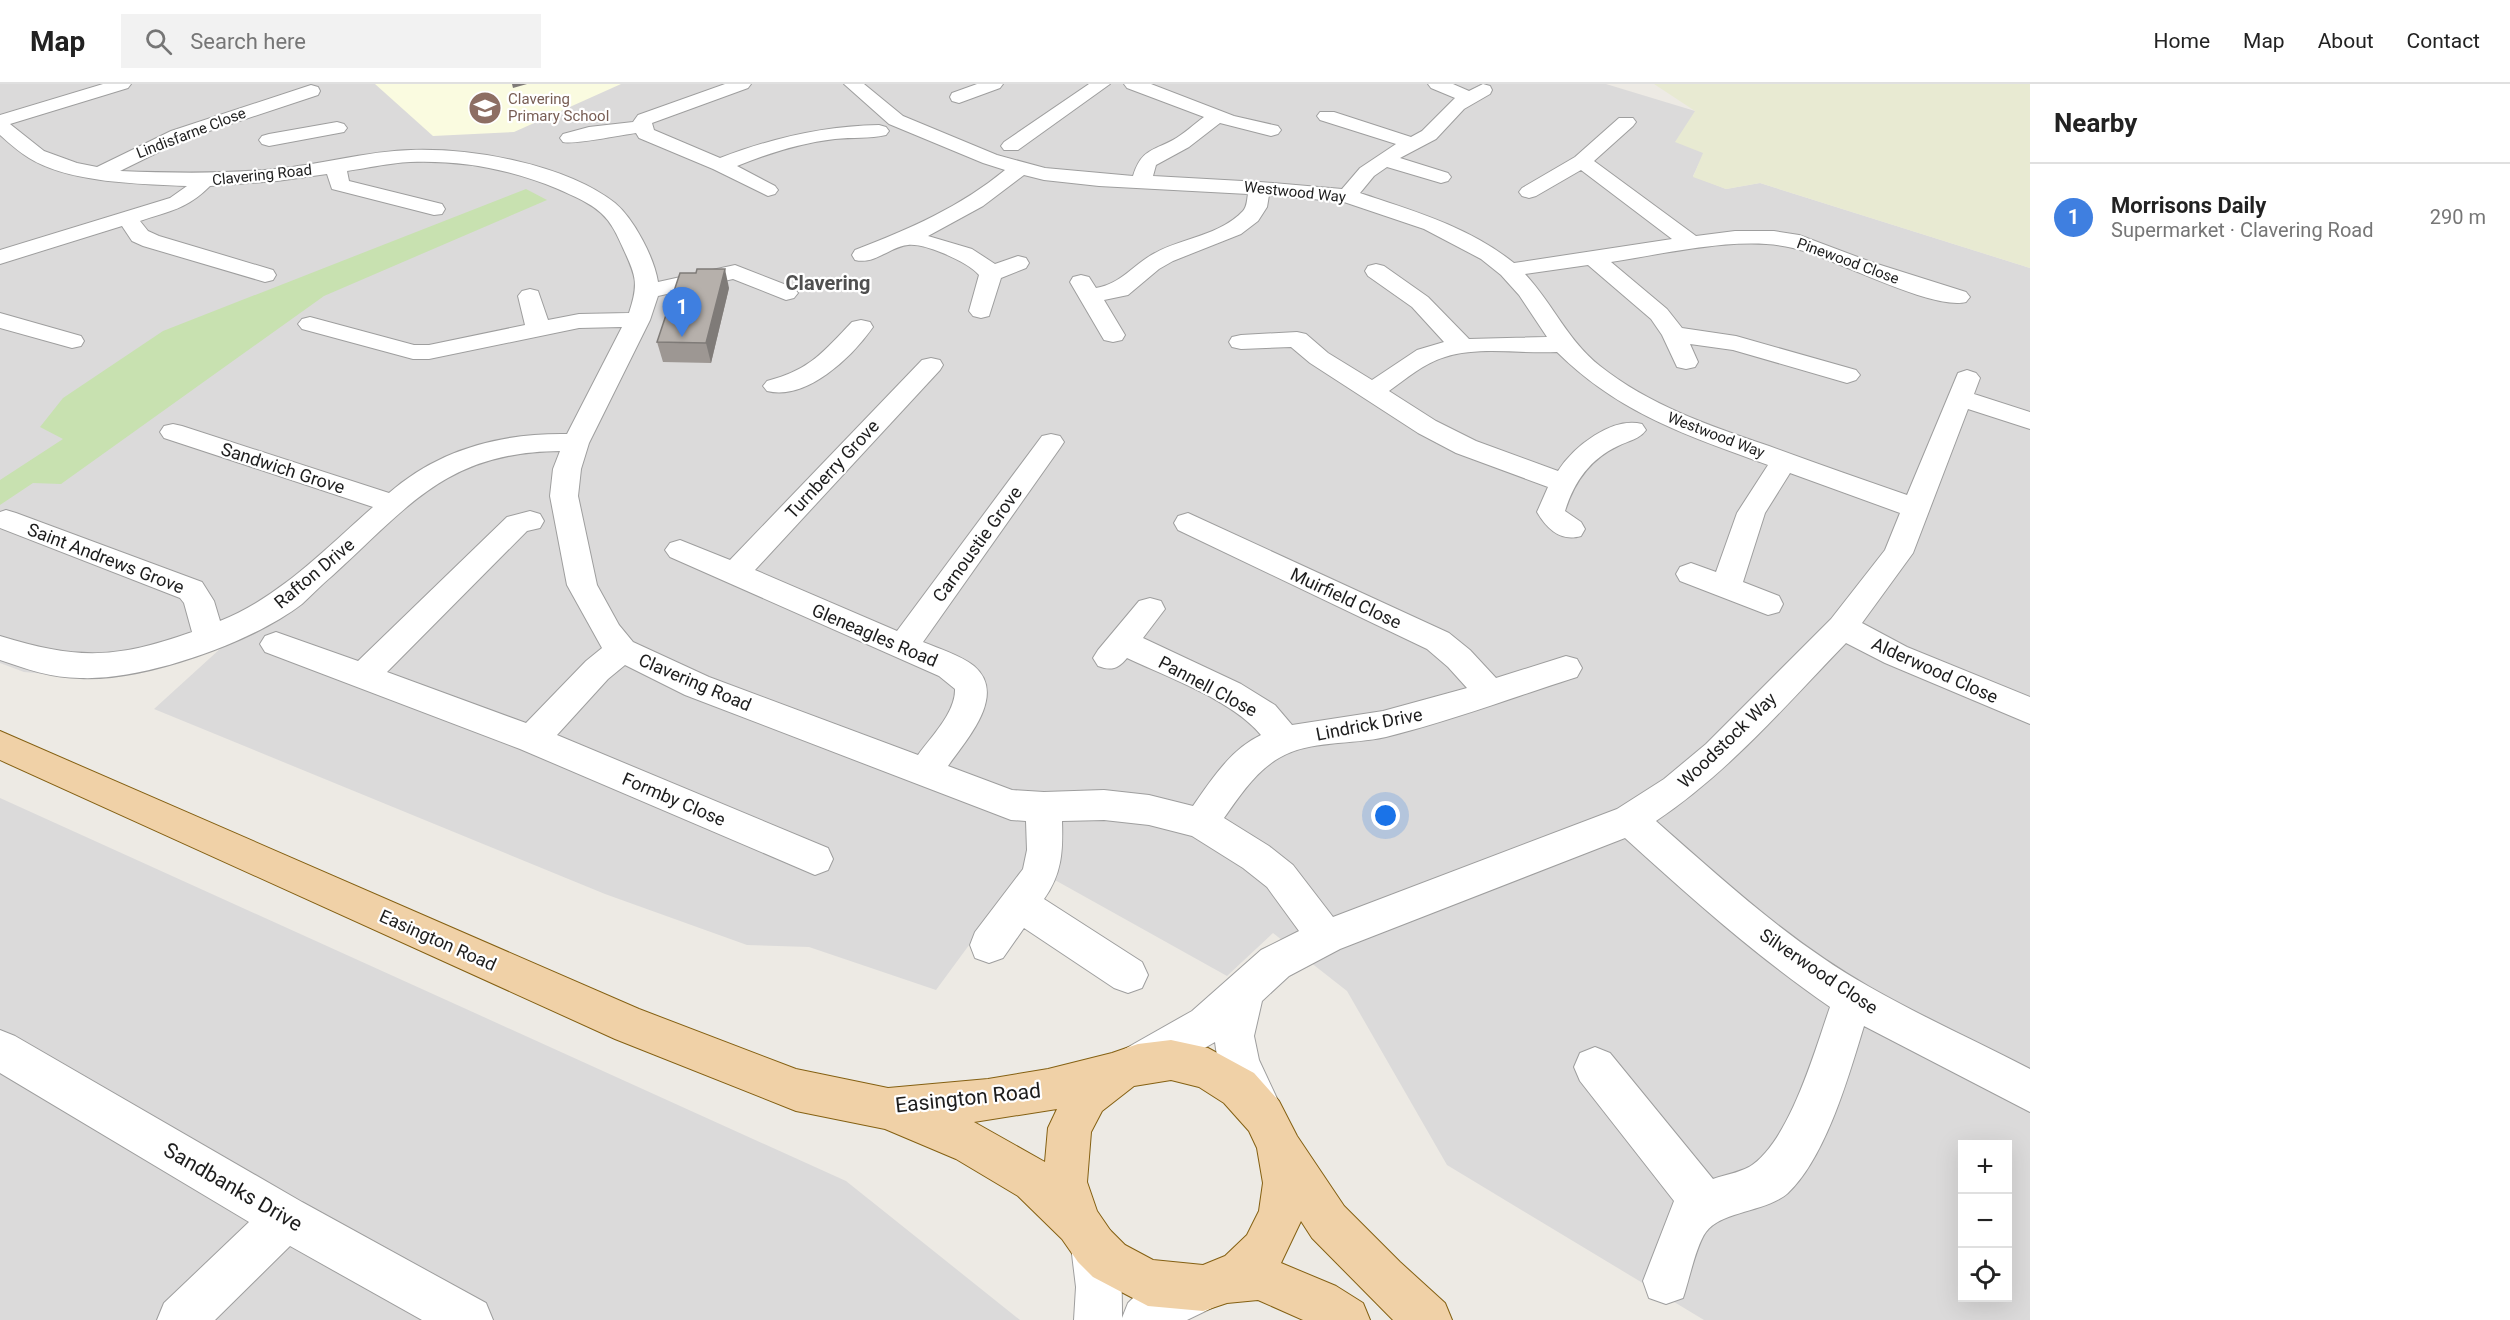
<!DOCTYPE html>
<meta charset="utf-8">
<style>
:root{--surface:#fff;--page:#f2f2f2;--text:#222;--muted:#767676;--line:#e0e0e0;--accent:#db2777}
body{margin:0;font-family:Roboto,sans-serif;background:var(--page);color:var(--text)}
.controls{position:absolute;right:18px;bottom:18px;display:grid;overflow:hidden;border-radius:0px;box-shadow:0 6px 24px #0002}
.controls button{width:54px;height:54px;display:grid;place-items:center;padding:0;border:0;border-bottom:2px solid var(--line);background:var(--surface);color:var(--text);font:30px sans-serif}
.you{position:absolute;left:1386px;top:732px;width:21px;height:21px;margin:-15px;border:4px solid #fff;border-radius:50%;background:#1a73e8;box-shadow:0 0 0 9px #1a73e833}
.badge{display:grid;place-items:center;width:39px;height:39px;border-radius:50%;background:var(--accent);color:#fff;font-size:20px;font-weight:700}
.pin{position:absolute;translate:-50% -50px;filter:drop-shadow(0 2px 3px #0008)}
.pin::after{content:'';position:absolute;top:32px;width:21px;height:18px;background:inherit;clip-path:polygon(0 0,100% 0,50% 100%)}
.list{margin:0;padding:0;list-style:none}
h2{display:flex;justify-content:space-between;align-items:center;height:78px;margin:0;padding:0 24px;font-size:26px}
h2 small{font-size:20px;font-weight:400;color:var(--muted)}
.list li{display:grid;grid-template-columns:39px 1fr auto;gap:18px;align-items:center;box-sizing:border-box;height:108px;padding:0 24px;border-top:2px solid var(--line)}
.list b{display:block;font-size:22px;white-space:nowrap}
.list p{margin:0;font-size:20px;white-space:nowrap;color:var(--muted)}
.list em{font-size:20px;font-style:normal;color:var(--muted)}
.icon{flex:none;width:33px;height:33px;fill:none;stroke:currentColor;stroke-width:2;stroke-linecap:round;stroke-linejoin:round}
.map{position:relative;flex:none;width:2030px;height:1236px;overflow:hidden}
header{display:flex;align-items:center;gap:36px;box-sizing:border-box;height:84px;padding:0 30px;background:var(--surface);border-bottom:2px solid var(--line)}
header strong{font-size:28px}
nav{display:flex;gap:33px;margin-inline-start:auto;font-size:21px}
.search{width:420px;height:54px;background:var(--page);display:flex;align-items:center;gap:15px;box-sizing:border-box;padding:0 21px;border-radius:0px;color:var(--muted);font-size:22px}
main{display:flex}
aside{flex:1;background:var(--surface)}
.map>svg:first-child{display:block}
</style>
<header>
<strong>Map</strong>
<div class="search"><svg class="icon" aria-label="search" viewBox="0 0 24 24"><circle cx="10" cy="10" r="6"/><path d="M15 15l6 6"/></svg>Search here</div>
<nav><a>Home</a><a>Map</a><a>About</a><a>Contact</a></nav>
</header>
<main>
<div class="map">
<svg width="2030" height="1236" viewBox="0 0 2030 1236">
<rect width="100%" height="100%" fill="#edeae4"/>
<g fill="#dbdada" fill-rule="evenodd">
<path d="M0,0H1606L1695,27L1704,69L1693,92L1726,105L1760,99L2030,184V1236H1704L1447,1081L1347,907L1273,849L1227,892L1028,781L936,906L809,863L747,861L605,810L154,625L221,564L156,584L93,594L24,588L0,579ZM1962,1060H2008V1214H1962Z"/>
<polygon points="0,714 846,1097 1020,1236 0,1236"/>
</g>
<polygon fill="#fafbe0" points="375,0 621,0 514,48 433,52"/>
<polygon fill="#e8ead2" points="1654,0 2030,0 2030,184 1760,99 1726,105 1693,93 1703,69 1675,58 1695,27"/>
<polygon fill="#c8e1b0" points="526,105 547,116 324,212 61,400 33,399 0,421 0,396 63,355 40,343 63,314 163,247"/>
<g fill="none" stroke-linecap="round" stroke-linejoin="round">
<g stroke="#9e9e9e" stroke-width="2">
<g id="minor">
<path d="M103,0H131L128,4L10,40L44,67L77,79L97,83L171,47L311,1L318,3L320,7L318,11L185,55L120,87C172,89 223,90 275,85C320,81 366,67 411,66C473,64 565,80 615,119C634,135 654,173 658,198L735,181L794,204L798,209L794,214L786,216L733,195L658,212L650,236L589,359L581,385L578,412L597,501L619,541L633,558L709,593L918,671C931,653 956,628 955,605L939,592L670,473L665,466L670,459L680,456L730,476L922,276L931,274L940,276L943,281L940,286L755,486L897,547L1042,352L1051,350L1060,352L1064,358L1060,364L923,558C940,565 960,571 974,582C1008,611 966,656 948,682L1012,706L1044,708L1104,706L1149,711L1193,722C1211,696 1231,665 1261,651C1232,616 1169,594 1127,574C1118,585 1111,587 1098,582L1093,574L1098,566L1139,517L1150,514L1161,517L1165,525L1143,554L1241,600L1275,621L1292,641L1383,627L1467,604L1448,583L1427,565L1178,446L1174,439L1178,432L1188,429L1449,549L1470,566L1496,594L1566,572L1577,575L1582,584L1577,593C1514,613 1451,637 1386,653C1352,661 1309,656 1279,674C1255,688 1239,713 1224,734L1269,762L1293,781L1333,833L1617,725L1664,695L1706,660L1831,535L1885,466L1900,429L1790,389L1765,429L1743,498L1779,512L1783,520L1779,528L1768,531L1680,497L1676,490L1680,483L1691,479L1716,488L1737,429L1768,381C1686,351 1620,330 1557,268C1521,270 1479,262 1445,273C1424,279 1406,295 1389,307L1436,337L1476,357L1558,387C1573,363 1612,332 1642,340L1646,346C1640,355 1628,357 1618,362C1590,375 1574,398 1565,427L1581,438L1585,445L1581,452C1561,458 1547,445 1537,428L1548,403L1456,369L1418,349L1310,279L1291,263L1241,265L1232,263L1229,258L1232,253L1241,251L1297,248L1306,250L1328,269L1372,296L1417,266L1444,258L1412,223L1368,192L1365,187L1368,182L1376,180L1384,182L1428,213L1469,255L1547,253L1519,211L1501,191L1481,175L1424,145L1344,118L1269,111L1267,123L1258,137L1241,150L1173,177L1159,185L1128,211L1104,216L1125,251L1122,256L1113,258L1104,256L1101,251L1070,198L1073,193L1081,191L1089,193L1096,204C1123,199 1132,181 1155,169C1182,154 1221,151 1243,127C1247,123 1247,115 1248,110L1099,102L1044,96L1024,91L983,122L928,152L972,165L995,180L1018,172L1026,174L1029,179L1026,184L1001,194L989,232L981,234L973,232L969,227L979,191C968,178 925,159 908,161C889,163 875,181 855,176L852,171L855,166C910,145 960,123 1005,86L983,79L889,40L844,0H864L903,32L997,71L1045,84L1133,92C1141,66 1152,67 1173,56C1184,50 1194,40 1204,33L1127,4L1124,0H1151L1234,32L1278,42L1281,46L1278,50L1271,52L1220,39L1189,63L1156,81L1153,92L1260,98L1342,105L1360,84L1396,60L1320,36L1317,32L1320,28H1334L1411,53L1422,47L1455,14L1431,4L1428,0H1453L1469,7L1483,0L1490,2L1492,6L1490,10L1464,25L1436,55L1400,74L1448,89L1451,93L1448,97L1441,99L1387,83L1374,92L1360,109C1414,127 1469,143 1514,179L1672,155L1581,86L1536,112L1529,114L1522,112L1519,108L1522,104L1575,73L1619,34H1633L1636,38L1633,42L1594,77L1696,152L1735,147H1774L1799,151L1871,178L1966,208L1970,213L1966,218C1932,227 1832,173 1793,164C1741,151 1664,170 1611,178L1667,225L1682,244L1736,252L1856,286L1860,291L1856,296L1847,299L1733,266L1690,260L1698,278L1695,283L1686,285L1677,283L1662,251L1651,235L1588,181L1525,190C1553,220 1568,257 1600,282C1649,321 1710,342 1769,362C1815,379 1861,395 1907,411L1958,289L1967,286L1976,289L1980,294L1974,310L2030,328V345L1968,325L1913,469L1862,539L1907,563L2030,613V640L1885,579L1846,559C1785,622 1729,688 1656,737C1723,796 1790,858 1868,902C1920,932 1976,957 2030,985V1028L1864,942C1849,991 1826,1073 1788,1109C1767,1128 1721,1127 1706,1148C1696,1161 1689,1197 1683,1214L1666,1220L1649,1214L1643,1197L1674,1117L1580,997L1574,983L1580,969L1595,963L1610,969L1713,1095C1724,1091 1738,1089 1749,1083C1789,1059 1815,966 1830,923C1756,872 1691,814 1625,754L1340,865L1289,892L1262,917L1254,952L1259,976L1281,1023L1275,1038L1260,1044L1245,1038L1218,979L1215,958L1153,994L1138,1000L1123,994L1117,980L1123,966L1192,927L1261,866L1299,847L1267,803L1243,784L1192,752L1149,741L1104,736L1062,737C1063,767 1062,790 1044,815L1142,878L1148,891L1142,904L1128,909L1114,904L1024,844L1003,874L989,879L975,874L970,861L975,848L1023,785L1027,766L1026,737L1011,736L685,611L625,581L608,595L557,651L828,764L833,775L828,786L815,791L520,665L265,568L260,560L265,552L276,548L358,577L507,433L530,427L540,430L544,437L540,444L527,447L387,588L526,639L586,577L602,564L567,501L550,412L553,385L560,367C447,368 409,422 332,492C321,501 312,511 302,520C251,559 144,597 80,594C52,594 26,585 0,576V552C78,576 115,575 192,548L184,519L180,514L0,444V428L6,426L16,429L202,498L214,517L220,537C280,513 325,465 373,423L164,354L160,348L164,342L173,340L182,342L389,409C439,365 502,349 567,350L622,243L579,244L429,275H413L302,245L298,240L302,235L310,233L414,261H429L525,241L518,212L522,207L530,205L538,207L548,236L579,230L629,229C639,199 636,192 623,164C617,151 612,139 601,129C589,118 573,112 558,105C510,85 462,76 410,78C389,79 368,84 347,87L349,97L442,120L445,125L442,130L434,131L332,105L327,90L277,97L210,102C187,125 170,127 140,137L148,147L159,152L273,186L276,191L273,196L265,198L143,162L132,157L122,142L0,180V166L170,114L187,102C140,100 69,99 29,74C19,68 9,59 0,51V31Z"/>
<path d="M725,0H751L748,4L652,39L654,46L720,74C772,54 824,42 879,41L886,43L889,47L886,51C870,55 852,53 835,55C801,59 769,69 737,82L775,102L778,106L775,110L768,112L713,85L639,54L636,49C621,51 573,61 563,58L560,54L563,50L589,43L633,38L638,31Z"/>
<polygon points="977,0 1003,0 1000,4 959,19 952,17 950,13 952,9"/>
<polygon points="1089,0 1110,0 1018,66 1004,66 1001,62 1004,58"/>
<polygon points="337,38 344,40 347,44 344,48 269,62 262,60 259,56 262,52 269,50"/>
<polygon points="0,229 81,252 84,257 81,262 72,264 0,244"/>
<path d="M861,236L870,238L873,243C852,273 807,317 767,307L763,302L767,297C810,286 823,268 852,238Z"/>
<polygon points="0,946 15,952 302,1118 486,1219 493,1236 422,1236 290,1162 215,1236 157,1236 164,1219 249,1138 0,989"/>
<path d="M1094,1139L1110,1146C1122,1174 1122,1204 1122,1234L1128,1219L1137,1210L1201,1181L1218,1187L1224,1204L1218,1221L1187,1236H1074L1076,1203L1071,1162L1078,1146Z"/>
</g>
</g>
<g stroke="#846012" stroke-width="2">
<path id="major" d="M0,647L639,925L796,985L888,1004L988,995L1048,985L1112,969L1138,960L1171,956L1208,964L1254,989L1279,1017L1297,1052L1344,1122L1400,1178L1445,1219L1452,1236H1393L1312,1154L1301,1137L1281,1179L1336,1202L1363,1219L1370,1236H1303L1258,1216L1227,1219L1203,1227L1148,1222L1093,1193L1078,1178L1062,1155L1018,1112L956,1075L885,1045L796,1027L615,955L0,676ZM1171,996L1199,1003L1224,1019L1249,1047L1257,1064L1263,1099L1259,1127L1247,1151L1225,1172L1203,1181L1153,1176L1125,1161L1110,1146L1097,1127L1087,1098L1091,1048L1102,1027L1134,1002ZM1057,1025L1048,1044L1045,1078L974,1038Z"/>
</g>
<use href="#minor" fill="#fff" fill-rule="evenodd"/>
<use href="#major" fill="#f0d1a7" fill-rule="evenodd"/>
</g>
<polygon fill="#9d9793" points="729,204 711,279 663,278 657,258"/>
<g fill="#7f7b78">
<polygon points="512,0 527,0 513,4"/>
<polygon points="725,185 729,204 711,279 706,259"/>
</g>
<polygon fill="#b6b0ab" stroke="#7f7b78" stroke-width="1.5" points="697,185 725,185 706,259 657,258 680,189 696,189"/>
<defs>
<g id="school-disc" transform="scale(1.725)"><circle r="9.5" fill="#8d6e63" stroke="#fff"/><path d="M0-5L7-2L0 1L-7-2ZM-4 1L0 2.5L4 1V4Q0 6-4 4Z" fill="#fff"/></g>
</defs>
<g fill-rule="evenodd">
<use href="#school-disc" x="485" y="24"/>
</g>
<g text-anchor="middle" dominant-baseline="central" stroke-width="4.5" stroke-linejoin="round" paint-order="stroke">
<g font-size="15" fill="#785e54" stroke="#fff" text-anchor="start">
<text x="508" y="15">Clavering<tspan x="508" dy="17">Primary School</tspan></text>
</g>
<g font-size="15" fill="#1d1d1d" stroke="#fff">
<text transform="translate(191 49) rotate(-21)">Lindisfarne Close</text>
<text transform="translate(262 91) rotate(-6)">Clavering Road</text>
<text transform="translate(1295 108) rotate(6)">Westwood Way</text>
<text transform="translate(1848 177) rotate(20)">Pinewood Close</text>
<text transform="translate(1716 351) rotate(21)">Westwood Way</text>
</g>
<g font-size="18" fill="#1d1d1d" stroke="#fff">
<text transform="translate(283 384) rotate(18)">Sandwich Grove</text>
<text transform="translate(832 385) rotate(-47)">Turnberry Grove</text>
<text transform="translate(977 460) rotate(-54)">Carnoustie Grove</text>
<text transform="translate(106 474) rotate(21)">Saint Andrews Grove</text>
<text transform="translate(314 489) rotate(-40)">Rafton Drive</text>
<text transform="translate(1346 514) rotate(25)">Muirfield Close</text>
<text transform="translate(875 551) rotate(23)">Gleneagles Road</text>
<text transform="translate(1935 586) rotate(24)">Alderwood Close</text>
<text transform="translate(695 598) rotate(23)">Clavering Road</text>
<text transform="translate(1208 602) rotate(28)">Pannell Close</text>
<text transform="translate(1369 640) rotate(-11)">Lindrick Drive</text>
<text transform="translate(1727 656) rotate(-44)">Woodstock Way</text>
<text transform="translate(674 715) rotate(23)">Formby Close</text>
<text transform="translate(438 856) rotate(24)">Easington Road</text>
<text transform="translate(1819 887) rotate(34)">Silverwood Close</text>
</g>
<g font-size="20" font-weight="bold" fill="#505050" stroke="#fff">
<text x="828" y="199">Clavering</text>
</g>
<g font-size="21" fill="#1d1d1d" stroke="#fff">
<text transform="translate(968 1014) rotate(-6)">Easington Road</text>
<text transform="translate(233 1103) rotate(30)">Sandbanks Drive</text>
</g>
</g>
</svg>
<div class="controls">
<button>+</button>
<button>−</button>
<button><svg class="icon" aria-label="locate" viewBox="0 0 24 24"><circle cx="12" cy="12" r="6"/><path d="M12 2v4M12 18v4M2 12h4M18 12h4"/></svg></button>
</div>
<div class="you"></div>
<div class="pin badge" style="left:682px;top:253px;background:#3f7fe0">1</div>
</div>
<aside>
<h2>Nearby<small></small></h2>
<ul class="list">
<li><span class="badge" style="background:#3f7fe0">1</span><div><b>Morrisons Daily</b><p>Supermarket · Clavering Road</p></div><em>290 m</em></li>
</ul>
</aside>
</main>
